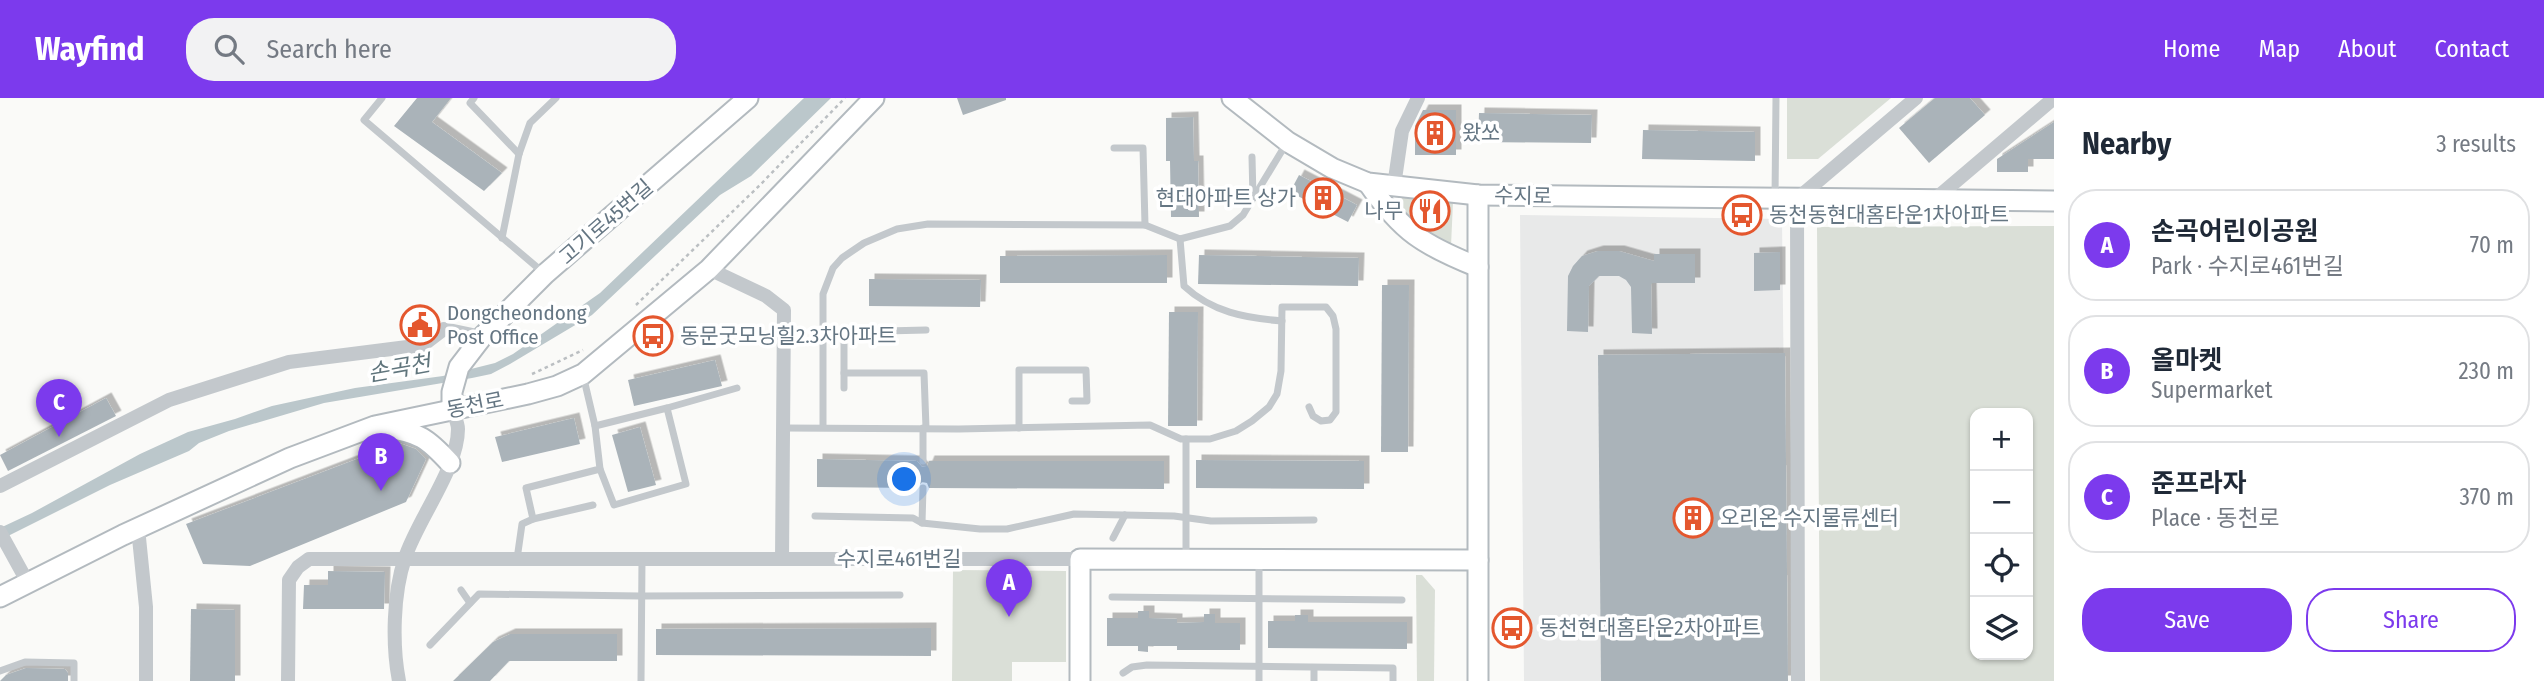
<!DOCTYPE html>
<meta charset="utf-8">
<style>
:root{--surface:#fff;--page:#f2f2f3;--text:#1f2937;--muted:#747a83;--line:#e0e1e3;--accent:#7c3aed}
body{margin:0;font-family:"Fira Sans Condensed","Noto Sans KR",sans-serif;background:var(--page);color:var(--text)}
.controls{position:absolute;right:21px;bottom:21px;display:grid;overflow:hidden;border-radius:14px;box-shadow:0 2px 5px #0004}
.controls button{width:63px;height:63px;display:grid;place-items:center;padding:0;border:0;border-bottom:2px solid var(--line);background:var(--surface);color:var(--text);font:35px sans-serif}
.you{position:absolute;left:905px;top:382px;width:24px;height:24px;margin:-18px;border:5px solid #fff;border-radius:50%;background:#1a73e8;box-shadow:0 0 0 10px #1a73e833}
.badge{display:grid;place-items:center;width:46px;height:46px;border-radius:50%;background:var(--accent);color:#fff;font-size:23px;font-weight:700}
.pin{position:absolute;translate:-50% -58px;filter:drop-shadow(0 2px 4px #0008)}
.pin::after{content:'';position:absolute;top:37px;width:24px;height:21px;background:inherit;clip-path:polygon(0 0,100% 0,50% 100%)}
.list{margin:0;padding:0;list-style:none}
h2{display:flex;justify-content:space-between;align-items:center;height:91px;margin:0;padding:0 28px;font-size:30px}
h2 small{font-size:23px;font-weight:400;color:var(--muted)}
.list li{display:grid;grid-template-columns:46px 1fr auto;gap:21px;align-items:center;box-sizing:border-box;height:112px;margin:0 14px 14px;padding:0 14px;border:2px solid var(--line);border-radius:28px}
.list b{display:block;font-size:26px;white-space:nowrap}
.list p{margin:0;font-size:23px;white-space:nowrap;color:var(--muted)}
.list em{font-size:23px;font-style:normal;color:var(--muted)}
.actions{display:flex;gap:14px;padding:21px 28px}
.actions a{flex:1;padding:16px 0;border:2px solid var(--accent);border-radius:28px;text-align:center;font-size:24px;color:var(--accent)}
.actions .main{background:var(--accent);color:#fff}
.icon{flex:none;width:38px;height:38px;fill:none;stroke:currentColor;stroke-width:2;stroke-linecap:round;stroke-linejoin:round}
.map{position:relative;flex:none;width:2054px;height:583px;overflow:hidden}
header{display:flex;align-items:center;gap:42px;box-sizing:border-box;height:98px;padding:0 35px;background:var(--accent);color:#fff}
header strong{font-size:33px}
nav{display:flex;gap:38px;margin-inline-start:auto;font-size:24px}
.search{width:490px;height:63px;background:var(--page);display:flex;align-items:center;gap:18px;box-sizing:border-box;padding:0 24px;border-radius:28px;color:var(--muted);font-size:26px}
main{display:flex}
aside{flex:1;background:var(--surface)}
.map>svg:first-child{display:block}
</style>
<header>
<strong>Wayfind</strong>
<div class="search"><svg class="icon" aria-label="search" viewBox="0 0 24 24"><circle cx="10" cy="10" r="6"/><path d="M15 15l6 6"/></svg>Search here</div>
<nav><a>Home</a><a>Map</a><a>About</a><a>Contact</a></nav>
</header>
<main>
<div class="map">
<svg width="2054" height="583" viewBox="0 0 2054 583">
<defs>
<filter id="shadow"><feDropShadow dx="5.5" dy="-5.5" stdDeviation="0" flood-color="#0004"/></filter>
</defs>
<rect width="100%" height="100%" fill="#fafaf8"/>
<polygon fill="#e8e9e9" points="1520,117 1782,121 1787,583 1524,583"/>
<g fill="#dadfd7" fill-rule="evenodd">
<polygon points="1787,0 1891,0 1818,61 1787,61"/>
<polygon points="1402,96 1453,104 1451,148 1431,140 1400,110"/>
<path d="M2054,128V583H1820L1817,129ZM1975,315H2028V557H1975Z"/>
<polygon points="953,472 1066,473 1066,564 1012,564 1012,583 952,583"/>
<polygon points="1416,477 1422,477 1435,492 1434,583 1417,583"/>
</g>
<polygon fill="#bbc7cb" points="804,0 831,0 751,78 720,97 592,217 510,266 491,276 472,280 324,305 229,333 199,345 189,353 110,387 0,442 0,430 32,415 140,356 188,334 235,321 272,308 355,290 443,278 495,265 513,256 600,195"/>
<g fill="#aab3b9" filter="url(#shadow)">
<polygon points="417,0 451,0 432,24 502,75 484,93 394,28"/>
<polygon points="957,0 1006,0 1006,2 963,17"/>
<polygon points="1935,0 1970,0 1985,17 1929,65 1899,30"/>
<polygon points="1423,12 1456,12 1456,57 1415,57 1415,28"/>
<polygon points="1479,15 1592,17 1591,45 1478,44"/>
<polygon points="1193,19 1194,63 1198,63 1199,119 1171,119 1170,63 1166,63 1166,20"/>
<polygon points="2054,24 2054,61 2028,61 2028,74 1997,74 1997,61"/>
<polygon points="1643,32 1755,34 1755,63 1642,61"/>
<polygon points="1299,77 1357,107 1348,124 1290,94"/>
<polygon points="1598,153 1619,153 1654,163 1654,156 1695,156 1695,185 1651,185 1652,236 1632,235 1631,189 1626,182 1619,178 1599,178 1589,188 1588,234 1567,233 1568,178 1573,168 1582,158"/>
<polygon points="1780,154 1780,192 1754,193 1754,155"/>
<polygon points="1167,157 1167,185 1000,185 1000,158"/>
<polygon points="1199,157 1359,160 1358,188 1198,186"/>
<polygon points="869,181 981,182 980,209 869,208"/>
<polygon points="1382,187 1409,187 1408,354 1381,354"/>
<polygon points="1169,214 1198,214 1197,328 1168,328"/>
<polygon points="1785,255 1788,583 1601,583 1598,257"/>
<polygon points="715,262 722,288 634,308 628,282"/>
<polygon points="106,300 116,318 8,373 0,357"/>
<polygon points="574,320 580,346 502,364 495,339"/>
<polygon points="640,329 656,387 628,394 612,337"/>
<polygon points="399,345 416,351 426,361 406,404 250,468 203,466 186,426"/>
<polygon points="817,361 917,363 922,369 927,368 929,363 1164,363 1164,391 929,390 927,385 922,384 917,390 817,389"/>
<polygon points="1196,362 1364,363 1364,391 1196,390"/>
<polygon points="328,473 385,474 384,511 303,511 304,487 328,487"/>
<polygon points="191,511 235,512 235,583 190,583"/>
<polygon points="1138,513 1149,513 1149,520 1177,521 1177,525 1204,524 1204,516 1215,516 1215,525 1240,525 1240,552 1177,552 1177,548 1148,548 1148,554 1138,553 1138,548 1107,548 1107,520 1138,520"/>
<polygon points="1295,517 1308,517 1308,524 1407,524 1407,551 1268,550 1268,523 1295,523"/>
<polygon points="931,530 931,558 656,557 656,531"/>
<polygon points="510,536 617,536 617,563 509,563 490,583 453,583 493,544"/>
<polygon points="26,570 65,571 68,575 68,583 0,583 6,577"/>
</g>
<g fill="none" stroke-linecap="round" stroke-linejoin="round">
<g stroke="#b3babf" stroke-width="23">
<g id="secondary">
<polyline points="1232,0 1288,44 1332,70 1368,85 1478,97 2054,103"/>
<path d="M1368,85C1402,134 1423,147 1478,169"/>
<polyline points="1478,97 1478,583"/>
<polyline points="452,311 452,294 459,269 482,239 545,176 748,0"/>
<path d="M386,330C419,334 428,341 450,365"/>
<polyline points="0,499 123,437 290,360 375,328 528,296 557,288 583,276 709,171 874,0"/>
<polyline points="1080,583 1080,461 1478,462"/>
</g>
</g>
<g stroke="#bbbfc2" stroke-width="2.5" stroke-dasharray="3.5 3.5" stroke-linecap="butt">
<polyline points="636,207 760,87 845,0"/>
<polyline points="532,276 583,252"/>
</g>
<g stroke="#c3c8cc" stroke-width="7">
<polyline points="382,0 364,22 545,176"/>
<polyline points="474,0 470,5 519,56"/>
<polyline points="1114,50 1143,50 1145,127"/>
<polyline points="1252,59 1253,100"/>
<polyline points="1775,100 1776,0"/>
<polyline points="502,140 519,56 530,25 556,0"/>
<path d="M1180,141L1184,188C1212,214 1245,220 1282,223"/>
<polyline points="844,275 924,275 926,330"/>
<polyline points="844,290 844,234 926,232"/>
<polyline points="667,310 737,290"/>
<polyline points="595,328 667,310 686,386 614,407 600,371"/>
<polyline points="823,329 823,196 833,170 842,160 864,145 897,131 928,126 1145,127 1180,141 1230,128 1243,117 1286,46"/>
<polyline points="784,330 959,331 1150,327 1181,341 1210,341 1236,333 1252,323 1269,309 1277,296 1281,273 1282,209 1326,209 1333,218 1336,231 1336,314 1330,322 1321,323 1313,318 1309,309"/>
<polyline points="923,330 923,363"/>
<polyline points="1019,330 1019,272 1086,272 1087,303 1072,303"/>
<polyline points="815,418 913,420 922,425 980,431 1007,431 1074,416 1174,418 1211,423 1314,422"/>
<polyline points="533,421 593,407"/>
<polyline points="922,425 923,390"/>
<polyline points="1113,440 1125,417"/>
<polyline points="517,461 522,426 533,421 526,390 600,371 595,328 583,277"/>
<polyline points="1186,461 1186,341"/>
<polyline points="1259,462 1259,583"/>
<polyline points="461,492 470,505"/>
<polyline points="1112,499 1402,502"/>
<polyline points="430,547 479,496 641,498 900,497"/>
<polyline points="1314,570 1314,583"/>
<polyline points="0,573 25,564 74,565 74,583"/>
<polyline points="1123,575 1132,569 1147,567 1393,570 1393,583"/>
<polyline points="641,583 642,461"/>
</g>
<g stroke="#c3c8cc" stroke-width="14">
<polyline points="1394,88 1402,33 1418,0"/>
<polyline points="1934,102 2054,0"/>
<polyline points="709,171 766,198 784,212 782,461"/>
<polyline points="0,388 169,302 289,264 423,247 444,231 482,239"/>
<polyline points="138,430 146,509 146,583"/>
<polyline points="0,434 28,485"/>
<polyline points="288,583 289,482 298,469 309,461 1080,461"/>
<path d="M399,583C392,547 393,495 405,460C417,422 458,371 458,331C458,325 454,317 452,311"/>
<polyline points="1798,583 1797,101 1916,0"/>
</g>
<use href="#secondary" stroke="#fff" stroke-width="19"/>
</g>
<defs>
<g id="building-ring" transform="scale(2.0125)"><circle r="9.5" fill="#fff" stroke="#e4572e" stroke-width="1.5"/><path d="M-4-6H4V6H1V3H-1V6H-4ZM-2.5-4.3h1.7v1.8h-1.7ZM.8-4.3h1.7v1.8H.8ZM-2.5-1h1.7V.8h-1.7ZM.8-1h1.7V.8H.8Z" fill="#e4572e"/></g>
<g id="restaurant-ring" transform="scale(2.0125)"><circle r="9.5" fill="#fff" stroke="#e4572e" stroke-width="1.5"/><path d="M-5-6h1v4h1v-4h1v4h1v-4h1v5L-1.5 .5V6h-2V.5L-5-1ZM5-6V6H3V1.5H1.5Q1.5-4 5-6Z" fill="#e4572e"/></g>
<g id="bus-ring" transform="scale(2.0125)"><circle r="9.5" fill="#fff" stroke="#e4572e" stroke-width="1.5"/><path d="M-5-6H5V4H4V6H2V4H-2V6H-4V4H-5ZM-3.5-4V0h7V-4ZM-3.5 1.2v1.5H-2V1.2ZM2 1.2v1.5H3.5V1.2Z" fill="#e4572e"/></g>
<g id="civic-ring" transform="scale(2.0125)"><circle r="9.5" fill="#fff" stroke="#e4572e" stroke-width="1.5"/><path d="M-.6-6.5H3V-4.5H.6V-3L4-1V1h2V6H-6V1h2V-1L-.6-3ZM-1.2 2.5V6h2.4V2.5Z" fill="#e4572e"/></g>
</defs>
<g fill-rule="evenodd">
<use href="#building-ring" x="1435" y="35"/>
<use href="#building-ring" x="1323" y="100"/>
<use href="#restaurant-ring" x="1430" y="113"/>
<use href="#bus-ring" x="1742" y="117"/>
<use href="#civic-ring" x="420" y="227"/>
<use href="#bus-ring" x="653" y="238"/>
<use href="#building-ring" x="1693" y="420"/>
<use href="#bus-ring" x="1512" y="530"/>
</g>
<g text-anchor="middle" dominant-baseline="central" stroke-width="7" stroke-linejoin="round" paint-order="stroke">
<g font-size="21" fill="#657683" stroke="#fff" text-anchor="start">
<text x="1462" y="35">왔쏘</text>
<text x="1296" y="100" text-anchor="end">현대아파트 상가</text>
<text x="1403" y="113" text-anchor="end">나무</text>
<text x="1769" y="117">동천동현대홈타운1차아파트</text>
<text x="447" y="215">Dongcheondong<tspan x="447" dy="24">Post Office</tspan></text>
<text x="680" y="238">동문굿모닝힐2.3차아파트</text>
<text x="1720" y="420">오리온 수지물류센터</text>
<text x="1539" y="530">동천현대홈타운2차아파트</text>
</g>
<g font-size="21" fill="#657683" stroke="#fff">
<text transform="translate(1523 98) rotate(1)">수지로</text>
<text transform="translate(606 124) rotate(-41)">고기로45번길</text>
<text transform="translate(475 307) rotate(-11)">동천로</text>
<text x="899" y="461">수지로461번길</text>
</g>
<g font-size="23" font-style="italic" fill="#60757c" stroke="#fff">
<text transform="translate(399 270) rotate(-10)">손곡천</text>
</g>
</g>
</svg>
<div class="controls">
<button>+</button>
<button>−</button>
<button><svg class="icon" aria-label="locate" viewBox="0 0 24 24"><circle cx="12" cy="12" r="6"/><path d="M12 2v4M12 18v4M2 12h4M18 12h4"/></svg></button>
<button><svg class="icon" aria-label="layers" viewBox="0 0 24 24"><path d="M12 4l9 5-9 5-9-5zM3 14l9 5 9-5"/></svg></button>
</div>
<div class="you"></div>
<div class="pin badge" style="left:1009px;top:519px">A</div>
<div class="pin badge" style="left:381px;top:393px">B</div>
<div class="pin badge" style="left:59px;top:339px">C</div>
</div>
<aside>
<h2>Nearby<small>3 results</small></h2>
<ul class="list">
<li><span class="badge">A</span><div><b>손곡어린이공원</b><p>Park · 수지로461번길</p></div><em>70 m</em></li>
<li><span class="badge">B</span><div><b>올마켓</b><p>Supermarket</p></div><em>230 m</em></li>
<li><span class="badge">C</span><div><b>준프라자</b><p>Place · 동천로</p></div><em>370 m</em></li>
</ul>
<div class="actions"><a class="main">Save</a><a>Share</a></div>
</aside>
</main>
